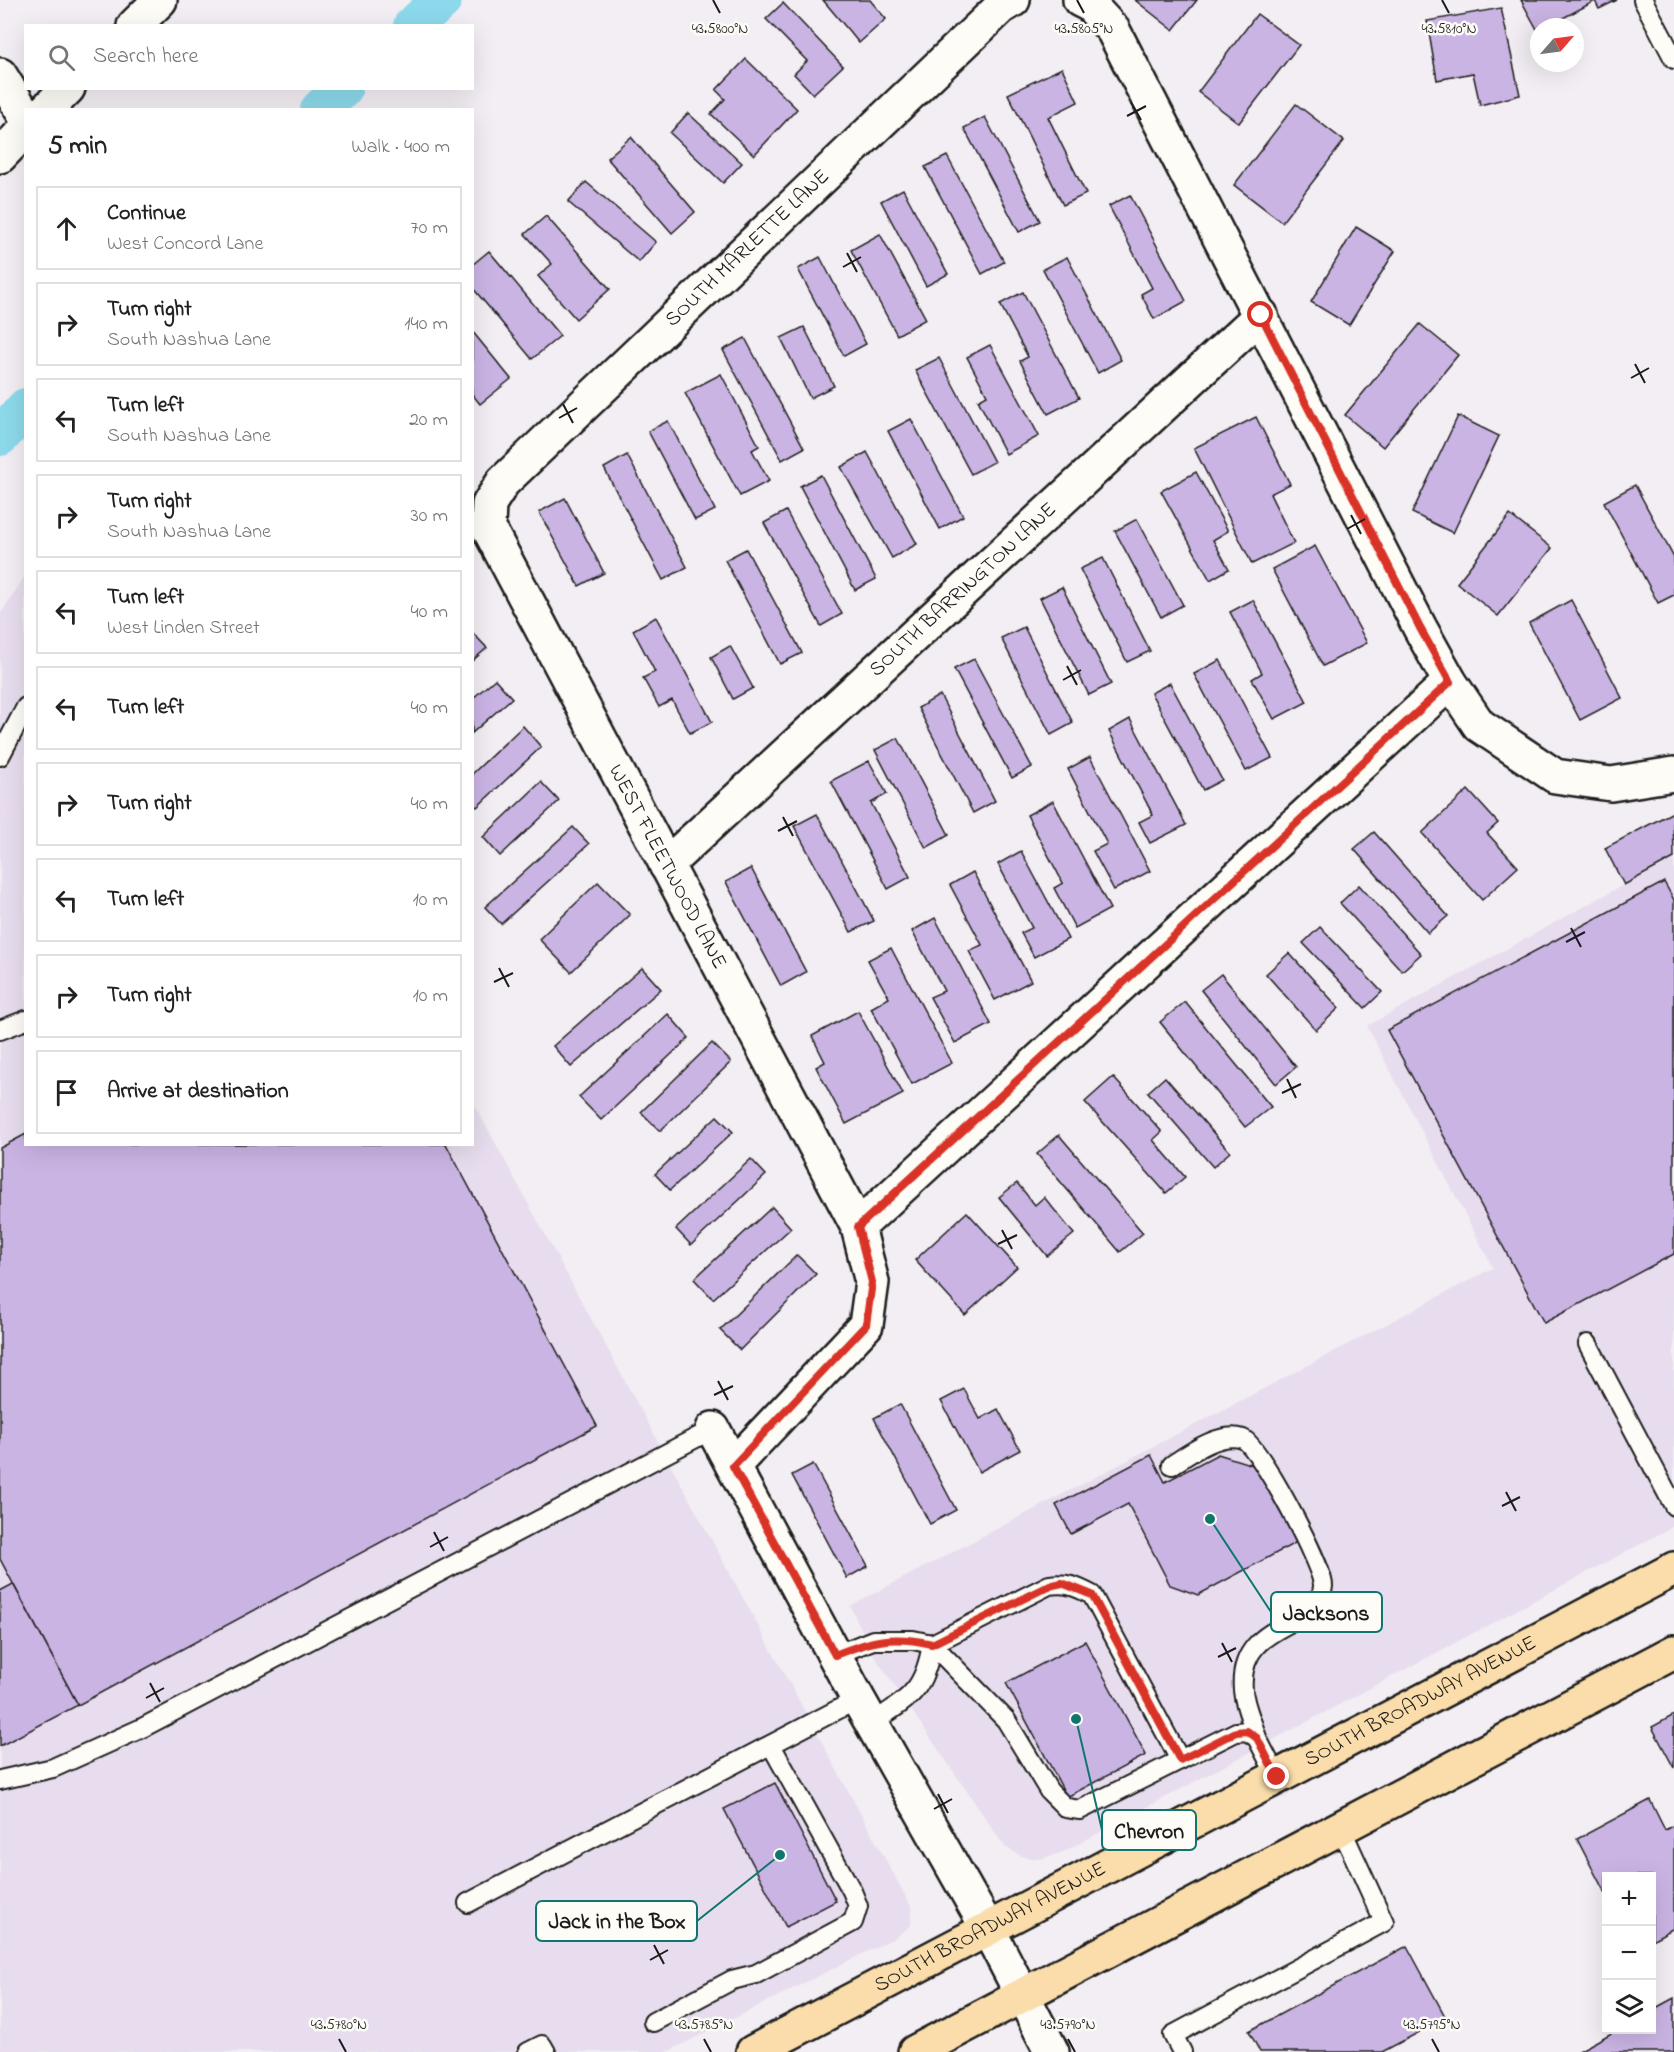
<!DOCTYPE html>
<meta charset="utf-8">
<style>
:root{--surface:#fff;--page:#f6f6f6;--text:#222;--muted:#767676;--line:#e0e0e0}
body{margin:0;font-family:"Indie Flower",sans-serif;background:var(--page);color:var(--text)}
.controls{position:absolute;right:18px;bottom:18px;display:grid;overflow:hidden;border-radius:0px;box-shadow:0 6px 24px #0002}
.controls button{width:54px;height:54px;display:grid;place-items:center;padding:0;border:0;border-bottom:2px solid var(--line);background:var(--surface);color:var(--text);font:30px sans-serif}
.compass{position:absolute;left:1530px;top:18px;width:54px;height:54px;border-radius:50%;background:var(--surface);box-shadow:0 6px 24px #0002;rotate:62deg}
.stop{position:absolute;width:18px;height:18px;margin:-14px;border:4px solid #d93025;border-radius:50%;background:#fff}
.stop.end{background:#d93025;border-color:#fff;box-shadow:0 2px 6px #0008}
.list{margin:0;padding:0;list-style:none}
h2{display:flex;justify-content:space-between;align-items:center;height:78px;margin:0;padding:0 24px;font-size:26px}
h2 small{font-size:20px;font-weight:400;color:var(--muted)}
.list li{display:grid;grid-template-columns:39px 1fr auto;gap:18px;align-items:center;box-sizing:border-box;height:84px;margin:0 12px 12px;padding:0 12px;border:2px solid var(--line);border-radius:0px}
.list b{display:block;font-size:22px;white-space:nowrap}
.list p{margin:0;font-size:20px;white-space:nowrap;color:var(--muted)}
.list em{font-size:20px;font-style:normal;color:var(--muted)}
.icon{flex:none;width:33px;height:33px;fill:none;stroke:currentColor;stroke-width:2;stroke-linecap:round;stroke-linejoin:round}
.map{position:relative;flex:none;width:1674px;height:2052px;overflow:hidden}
.search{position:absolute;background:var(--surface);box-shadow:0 6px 24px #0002;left:24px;top:24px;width:450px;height:66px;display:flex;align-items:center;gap:15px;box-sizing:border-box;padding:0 21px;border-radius:0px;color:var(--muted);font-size:22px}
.panel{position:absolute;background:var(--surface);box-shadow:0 6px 24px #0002;left:24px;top:108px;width:450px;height:1038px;border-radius:0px}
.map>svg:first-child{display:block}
</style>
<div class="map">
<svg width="1674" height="2052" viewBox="0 0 1674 2052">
<rect width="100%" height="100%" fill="#f3eef3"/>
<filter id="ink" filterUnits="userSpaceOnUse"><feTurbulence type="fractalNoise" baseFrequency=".0167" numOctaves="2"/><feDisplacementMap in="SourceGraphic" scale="12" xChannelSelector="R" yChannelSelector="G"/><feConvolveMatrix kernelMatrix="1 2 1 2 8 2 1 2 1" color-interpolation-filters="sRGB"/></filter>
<g filter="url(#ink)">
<g fill="#e7ddee">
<polygon points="25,576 26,1144 472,1144 473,1102 912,1908 911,1925 896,1937 667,2052 0,2052 0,615"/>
<polygon points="1674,857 1674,1526 1063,1852 1041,1859 1023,1857 1005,1847 875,1657 850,1606 1493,1268 1367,1026"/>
</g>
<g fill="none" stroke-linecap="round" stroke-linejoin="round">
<g stroke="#8cd9eb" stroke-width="40">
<polyline points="413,26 442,0"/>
<polyline points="320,110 343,88"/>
<polyline points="0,436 26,408"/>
</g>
</g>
<g fill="#cab4e4" stroke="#1c1c1c" stroke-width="1.5">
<polygon points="823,0 870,0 886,19 859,43"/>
<polygon points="1135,0 1197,0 1173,30"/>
<polygon points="1521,0 1617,0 1599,9 1595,1 1546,27 1539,27 1538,31"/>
<polygon points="783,3 843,66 813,94 794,74 807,61 766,19"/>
<polygon points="1501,8 1520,95 1480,105 1473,73 1437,80 1427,21"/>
<polygon points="1257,14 1299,45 1239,123 1198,92"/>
<polygon points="746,59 797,109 754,155 711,114 725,99 716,90"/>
<polygon points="1062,68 1078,102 1048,117 1086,194 1063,205 1008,94"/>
<polygon points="1296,104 1344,141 1282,222 1234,185"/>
<polygon points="688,113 742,163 723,183 670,133"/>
<polygon points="985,117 1040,221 1019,232 964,128"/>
<polygon points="631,137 695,212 672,233 607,158"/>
<polygon points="947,156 1004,262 982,274 925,167"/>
<polygon points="586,182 656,242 639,262 568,202"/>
<polygon points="903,189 948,274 926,286 881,201"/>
<polygon points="1130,195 1186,301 1154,319 1141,294 1152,288 1109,206"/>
<polygon points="546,216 610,289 576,319 538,276 552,264 525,234"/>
<polygon points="1356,227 1395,251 1349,325 1311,302"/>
<polygon points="880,234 926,319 897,335 851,250"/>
<polygon points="489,251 560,336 532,359 472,287 472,265"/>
<polygon points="820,257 866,344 844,356 798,269"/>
<polygon points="1067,257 1121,360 1098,373 1043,269"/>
<polygon points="1023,292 1079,398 1048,414 1020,361 1028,357 1000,304"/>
<polygon points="1420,324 1458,355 1383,447 1345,415"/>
<polygon points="804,327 834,386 810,398 781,338"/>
<polygon points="472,331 511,379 480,404 472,394"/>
<polygon points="745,338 804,448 782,460 723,350"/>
<polygon points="990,345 1039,436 1006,454 978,400 987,395 967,357"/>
<polygon points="939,358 994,462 971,474 915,370"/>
<polygon points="721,374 759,446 752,450 769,481 740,496 685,393"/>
<polygon points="1458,416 1499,436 1453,533 1412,513"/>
<polygon points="1256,417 1290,484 1270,494 1294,543 1252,564 1194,448"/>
<polygon points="911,419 963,516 940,529 888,431"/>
<polygon points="668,421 715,510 695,520 648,431"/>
<polygon points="867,452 917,544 892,558 841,467"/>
<polygon points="627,455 687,567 663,580 604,468"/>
<polygon points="1196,472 1228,531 1213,540 1229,569 1210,580 1161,491"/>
<polygon points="821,475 876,579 855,590 800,486"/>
<polygon points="1635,485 1674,558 1674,595 1658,603 1604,502"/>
<polygon points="565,498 604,573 579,586 539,512"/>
<polygon points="786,511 842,614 821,626 764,523"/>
<polygon points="1510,515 1552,548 1498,616 1457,583"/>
<polygon points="1137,519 1183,605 1161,617 1115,531"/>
<polygon points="1315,546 1367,643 1323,666 1272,569"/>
<polygon points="746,549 802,653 780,664 725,560"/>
<polygon points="1103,558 1150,651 1127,662 1080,569"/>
<polygon points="1062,587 1111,684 1089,695 1040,598"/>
<polygon points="1253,600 1307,702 1274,719 1252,679 1262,673 1230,612"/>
<polygon points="1571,600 1622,698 1580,720 1529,623"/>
<polygon points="656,617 712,722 690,733 672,700 659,707 643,678 655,672 633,630"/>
<polygon points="1024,627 1073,723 1051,735 1001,638"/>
<polygon points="472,632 487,648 472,661"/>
<polygon points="730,646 753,688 733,699 711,657"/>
<polygon points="974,659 1032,767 1012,778 954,669"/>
<polygon points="1220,660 1272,758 1246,771 1194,674"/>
<polygon points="495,679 512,698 472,733 472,699"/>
<polygon points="1170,683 1222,780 1203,790 1151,693"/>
<polygon points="940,695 995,801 973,813 918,708"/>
<polygon points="1130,719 1186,825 1150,843 1139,822 1153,815 1109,731"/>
<polygon points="523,726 541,747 477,807 472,803 472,774"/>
<polygon points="898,738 949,835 926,848 875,750"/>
<polygon points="1090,757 1150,871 1114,890 1093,851 1107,844 1068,769"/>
<polygon points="869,761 887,794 871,803 910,877 888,889 831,781"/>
<polygon points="541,782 559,801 500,856 483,837"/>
<polygon points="1468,790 1498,823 1487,833 1518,867 1482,900 1422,833"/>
<polygon points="1053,801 1110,909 1075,928 1054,888 1063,883 1027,815"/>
<polygon points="1673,812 1674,858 1624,885 1605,848"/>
<polygon points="817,814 874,921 851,932 794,826"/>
<polygon points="573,827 589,844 501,924 485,907"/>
<polygon points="1374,832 1448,916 1428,933 1354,849"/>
<polygon points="1021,851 1068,939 1034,957 1021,933 1032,928 998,864"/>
<polygon points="751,868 806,972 781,986 726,882"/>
<polygon points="973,872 1031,981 995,1000 969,951 982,945 950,885"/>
<polygon points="598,882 630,915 571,972 539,939"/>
<polygon points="1664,882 1674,900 1674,1254 1544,1323 1387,1030"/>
<polygon points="1359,885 1421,954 1402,971 1340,903"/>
<polygon points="935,918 991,1024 955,1043 930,997 944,991 912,931"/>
<polygon points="1320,927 1382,992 1365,1008 1303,943"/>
<polygon points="891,948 952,1063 912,1084 871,1008 889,998 868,960"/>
<polygon points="1289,953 1339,1008 1316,1030 1266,974"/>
<polygon points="642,968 661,989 571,1067 553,1046"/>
<polygon points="1221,974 1296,1067 1276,1084 1201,990"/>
<polygon points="1185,1002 1271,1107 1245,1127 1160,1022"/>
<polygon points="858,1011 903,1094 846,1124 816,1067 825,1062 812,1036"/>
<polygon points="668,1014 689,1038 601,1120 579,1097"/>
<polygon points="712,1043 731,1062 660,1131 641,1112"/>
<polygon points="1113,1077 1162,1132 1153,1140 1185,1177 1166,1193 1085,1102"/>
<polygon points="1165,1077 1230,1152 1213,1167 1148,1092"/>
<polygon points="717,1116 733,1132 670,1190 655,1174"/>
<polygon points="26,1134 26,1144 446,1144 597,1426 78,1705 0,1559 0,1148"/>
<polygon points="1059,1135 1143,1233 1120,1252 1037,1154"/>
<polygon points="751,1159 766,1175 691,1245 676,1229"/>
<polygon points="1017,1183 1035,1205 1044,1197 1074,1234 1047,1256 999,1197"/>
<polygon points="772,1207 791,1228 713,1299 694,1279"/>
<polygon points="967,1212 1017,1267 965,1315 915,1260"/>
<polygon points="797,1255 816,1274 740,1350 720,1330"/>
<polygon points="964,1389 980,1419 998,1409 1020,1450 979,1472 941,1401"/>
<polygon points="900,1404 956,1510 930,1524 874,1418"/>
<polygon points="1218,1454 1256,1466 1297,1542 1198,1595 1170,1585 1128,1504 1071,1534 1056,1505 1151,1455 1165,1482"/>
<polygon points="813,1464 868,1566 847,1578 792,1475"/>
<polygon points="13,1584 78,1705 0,1746 0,1591"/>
<polygon points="1085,1641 1146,1755 1067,1797 1006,1683"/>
<polygon points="1674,1715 1674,1768 1652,1727"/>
<polygon points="775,1783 836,1901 786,1927 724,1809"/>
<polygon points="1650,1800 1665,1830 1674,1825 1674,1928 1652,1940 1652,1876 1606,1876 1606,1895 1577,1839"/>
<polygon points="1407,1946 1446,2018 1382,2052 1260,2052 1249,2031"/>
<polygon points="1674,1998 1674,2052 1577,2052 1617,2030 1652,2030 1652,2010"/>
</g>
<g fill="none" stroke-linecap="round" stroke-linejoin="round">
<g stroke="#1c1c1c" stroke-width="22">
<g id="lane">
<polyline points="1643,0 1674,59"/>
<polyline points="0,756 26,707"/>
<polyline points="0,1030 26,1020"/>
<polyline points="1588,1344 1674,1506"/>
<path d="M1172,1465C1190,1453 1220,1431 1243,1439C1259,1445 1324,1568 1323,1586C1321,1631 1237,1618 1243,1690C1244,1706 1253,1723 1257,1738"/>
<path d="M932,1644L1049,1585C1066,1582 1077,1587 1092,1595L1180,1760"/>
<polyline points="835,1655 873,1640 913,1640 932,1644 1006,1720 1049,1791 1066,1808 1080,1810 1236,1732 1247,1731 1257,1738 1277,1777"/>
<path d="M872,1723C909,1698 924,1692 932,1644"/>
<polyline points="0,1780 53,1768 142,1728 713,1429"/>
<polyline points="468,1903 858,1699"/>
<polyline points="653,2022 732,1980 756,1974 853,1922 858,1906 852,1891 771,1745"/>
<polyline points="528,2052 542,2045 546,2052"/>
<polyline points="1182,2052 1173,2035 1384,1922 1341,1828"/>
</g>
</g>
<g stroke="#1c1c1c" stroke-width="38">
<g id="street">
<polyline points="1080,0 1090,5 1113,30 1420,628 1450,682 1479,725 1555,776 1611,784 1674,774"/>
<path id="s1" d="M666,865L1261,315"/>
<path id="s2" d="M858,1227L488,527L489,504L503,482L1001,7L1013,0"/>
<polyline points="713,1429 858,1699 988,1929"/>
<polyline points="733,1466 866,1325 872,1282 858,1227 1450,682"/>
</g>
</g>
<g stroke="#1c1c1c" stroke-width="38">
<g id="secondary">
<polyline points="134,26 160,0"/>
<polyline points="0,75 26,117"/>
<polyline points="46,110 68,88"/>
<polyline points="0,156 26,129"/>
<polyline points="988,1929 1052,2052"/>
</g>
</g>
<g stroke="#1c1c1c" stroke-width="38">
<g id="primary">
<path id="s3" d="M753,2052L1674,1569"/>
<polyline points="915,2052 1674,1652"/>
</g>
</g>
<use href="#lane" stroke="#fdfcf7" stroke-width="18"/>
<use href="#street" stroke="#fdfcf7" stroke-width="33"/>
<use href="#secondary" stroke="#fdfcf7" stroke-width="33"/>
<use href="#primary" stroke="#faddab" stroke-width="33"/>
</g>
</g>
<g fill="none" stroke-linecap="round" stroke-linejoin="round" filter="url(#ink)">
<path stroke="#d93025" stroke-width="8" d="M1261,315L1420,628L1450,682L858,1227L872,1282L866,1325L733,1466L835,1655C872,1640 892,1635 932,1644L1049,1586L1062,1583L1092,1595L1180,1760L1236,1732L1247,1731L1257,1738L1277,1777"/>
</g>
<path fill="none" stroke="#1c1c1c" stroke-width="2" d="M713,0L720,13M1077,0L1084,13M1442,0L1449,13M1131,102L1141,120M1127,116L1146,106M847,253L857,272M843,267L861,257M1635,364L1645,383M1631,378L1649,368M563,404L573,423M559,418L577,408M1351,515L1361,534M1347,529L1365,519M1067,666L1077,685M1063,680L1081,670M783,817L793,836M778,831L797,821M1571,928L1581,947M1566,942L1585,932M499,968L509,987M494,982L513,973M1287,1079L1296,1098M1282,1093L1301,1084M1002,1230L1012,1249M998,1244L1017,1235M718,1381L728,1400M714,1395L733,1386M1506,1492L1516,1511M1502,1506L1520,1497M434,1532L444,1551M430,1547L448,1537M1222,1643L1232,1662M1218,1657L1236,1648M150,1683L160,1702M146,1698L164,1688M938,1794L948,1813M934,1809L952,1799M654,1945L664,1964M650,1960L668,1950M339,2039L346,2052M704,2039L711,2052M1068,2039L1075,2052M1432,2039L1439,2052"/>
<g text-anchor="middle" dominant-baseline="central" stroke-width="5" stroke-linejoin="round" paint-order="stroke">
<g font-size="21" fill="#1c1c1c" stroke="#fdfcf7">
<text stroke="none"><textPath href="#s2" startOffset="1179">SOUTH MARLETTE LANE</textPath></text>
<text stroke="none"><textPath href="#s1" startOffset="405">SOUTH BARRINGTON LANE</textPath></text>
<text transform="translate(667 867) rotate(62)">WEST FLEETWOOD LANE</text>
<text stroke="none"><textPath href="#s3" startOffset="754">SOUTH BROADWAY AVENUE</textPath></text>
<text stroke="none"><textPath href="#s3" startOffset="268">SOUTH BROADWAY AVENUE</textPath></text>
</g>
</g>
<g font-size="15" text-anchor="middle" fill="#1c1c1c" stroke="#fdfcf7" stroke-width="5" stroke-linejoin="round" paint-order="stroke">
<text x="720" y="33">43.5800°N</text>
<text x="1084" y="33">43.5805°N</text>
<text x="1449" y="33">43.5810°N</text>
<text x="339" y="2029">43.5780°N</text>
<text x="704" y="2029">43.5785°N</text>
<text x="1068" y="2029">43.5790°N</text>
<text x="1432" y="2029">43.5795°N</text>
</g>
<path fill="none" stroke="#0f766e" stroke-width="2" d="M1210 1519L1271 1612M1076 1719L1102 1830M780 1855L697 1921"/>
<g fill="#0f766e" stroke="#fdfcf7" stroke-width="2">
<circle cx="1210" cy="1519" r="6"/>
<circle cx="1076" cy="1719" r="6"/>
<circle cx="780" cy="1855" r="6"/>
</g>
<g fill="#fdfcf7" stroke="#0f766e" stroke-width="2">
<rect x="1271" y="1592" width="111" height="40" rx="6"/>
<rect x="1102" y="1810" width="94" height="40" rx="6"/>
<rect x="536" y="1901" width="161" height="40" rx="6"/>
</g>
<g font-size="22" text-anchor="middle" font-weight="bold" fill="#1c1c1c">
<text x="1326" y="1620">Jacksons</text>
<text x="1149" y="1838">Chevron</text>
<text x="617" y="1928">Jack in the Box</text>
</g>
</svg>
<div class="controls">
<button>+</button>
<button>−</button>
<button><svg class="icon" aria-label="layers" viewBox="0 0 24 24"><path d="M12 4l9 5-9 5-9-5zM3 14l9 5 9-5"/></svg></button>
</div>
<svg class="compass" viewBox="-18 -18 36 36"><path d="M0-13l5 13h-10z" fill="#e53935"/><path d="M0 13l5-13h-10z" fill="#767676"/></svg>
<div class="stop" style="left:1261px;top:315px"></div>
<div class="stop end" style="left:1277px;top:1777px"></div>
<div class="search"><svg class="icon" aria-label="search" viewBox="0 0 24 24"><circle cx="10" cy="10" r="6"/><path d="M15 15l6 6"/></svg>Search here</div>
<section class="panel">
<h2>5 min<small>Walk · 400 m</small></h2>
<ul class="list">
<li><svg class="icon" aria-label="ahead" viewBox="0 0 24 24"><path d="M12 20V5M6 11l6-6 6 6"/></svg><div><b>Continue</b><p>West Concord Lane</p></div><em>70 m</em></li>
<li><svg class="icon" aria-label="right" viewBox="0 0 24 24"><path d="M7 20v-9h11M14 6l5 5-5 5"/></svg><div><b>Turn right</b><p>South Nashua Lane</p></div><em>140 m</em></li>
<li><svg class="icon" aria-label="left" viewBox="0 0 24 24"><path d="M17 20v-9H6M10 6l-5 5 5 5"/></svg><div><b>Turn left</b><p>South Nashua Lane</p></div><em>20 m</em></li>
<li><svg class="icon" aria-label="right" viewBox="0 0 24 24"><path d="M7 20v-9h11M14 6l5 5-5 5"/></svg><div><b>Turn right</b><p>South Nashua Lane</p></div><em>30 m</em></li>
<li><svg class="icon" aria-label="left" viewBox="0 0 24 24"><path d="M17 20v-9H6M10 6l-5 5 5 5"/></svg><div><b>Turn left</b><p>West Linden Street</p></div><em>40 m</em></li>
<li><svg class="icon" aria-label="left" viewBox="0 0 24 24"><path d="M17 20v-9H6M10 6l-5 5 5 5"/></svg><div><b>Turn left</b></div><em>40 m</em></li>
<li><svg class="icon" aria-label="right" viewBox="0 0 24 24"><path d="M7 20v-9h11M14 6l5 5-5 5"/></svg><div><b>Turn right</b></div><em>40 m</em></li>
<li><svg class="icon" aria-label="left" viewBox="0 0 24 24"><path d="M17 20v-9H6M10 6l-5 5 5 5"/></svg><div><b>Turn left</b></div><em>10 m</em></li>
<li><svg class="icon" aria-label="right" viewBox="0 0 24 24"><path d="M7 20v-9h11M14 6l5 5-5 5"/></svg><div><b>Turn right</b></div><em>10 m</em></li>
<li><svg class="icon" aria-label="arrive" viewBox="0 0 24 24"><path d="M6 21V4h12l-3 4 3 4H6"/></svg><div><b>Arrive at destination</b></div></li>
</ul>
</section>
</div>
